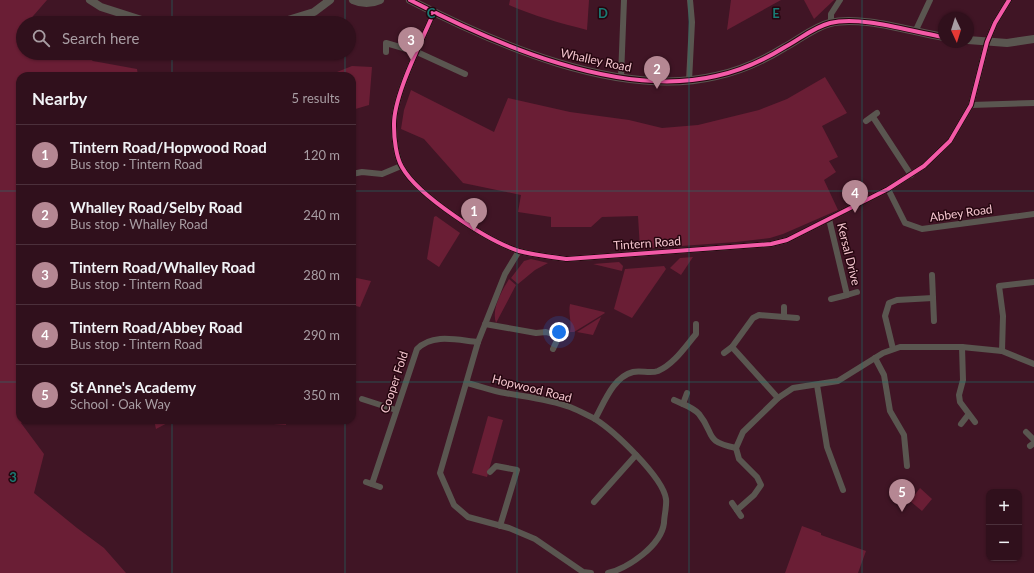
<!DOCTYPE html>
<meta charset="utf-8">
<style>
:root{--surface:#30101c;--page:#381925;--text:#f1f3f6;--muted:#a89da3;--line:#4b303b;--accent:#b58793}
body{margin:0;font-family:Lato,sans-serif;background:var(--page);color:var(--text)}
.controls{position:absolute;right:12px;bottom:12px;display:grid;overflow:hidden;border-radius:8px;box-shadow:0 1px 3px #0004}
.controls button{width:36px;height:36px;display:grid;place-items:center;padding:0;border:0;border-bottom:1px solid var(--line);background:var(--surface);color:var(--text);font:20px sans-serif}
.compass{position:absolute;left:938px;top:12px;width:36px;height:36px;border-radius:50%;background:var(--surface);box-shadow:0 1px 3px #0004;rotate:176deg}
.you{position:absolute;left:559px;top:332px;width:14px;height:14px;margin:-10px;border:3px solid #fff;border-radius:50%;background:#1a73e8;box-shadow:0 0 0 6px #1a73e833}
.badge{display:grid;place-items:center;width:26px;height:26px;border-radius:50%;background:var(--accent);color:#fff;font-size:13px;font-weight:700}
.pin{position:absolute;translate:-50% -33px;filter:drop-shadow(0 1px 2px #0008)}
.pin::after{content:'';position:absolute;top:21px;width:14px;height:12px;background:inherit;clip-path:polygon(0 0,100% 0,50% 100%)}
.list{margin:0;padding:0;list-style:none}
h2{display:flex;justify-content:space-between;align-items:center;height:52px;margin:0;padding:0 16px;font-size:17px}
h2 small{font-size:13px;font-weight:400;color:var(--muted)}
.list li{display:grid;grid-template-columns:26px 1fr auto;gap:12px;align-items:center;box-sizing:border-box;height:60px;padding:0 16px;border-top:1px solid var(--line)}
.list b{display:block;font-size:15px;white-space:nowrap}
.list p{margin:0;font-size:13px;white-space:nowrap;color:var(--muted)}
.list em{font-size:13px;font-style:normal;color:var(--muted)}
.icon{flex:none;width:22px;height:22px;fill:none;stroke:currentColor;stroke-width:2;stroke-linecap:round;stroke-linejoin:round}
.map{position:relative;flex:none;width:1034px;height:573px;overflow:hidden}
.search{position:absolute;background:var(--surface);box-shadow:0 1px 3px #0004;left:16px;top:16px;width:340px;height:44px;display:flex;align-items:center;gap:10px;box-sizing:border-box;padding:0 14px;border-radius:22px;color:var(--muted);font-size:15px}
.panel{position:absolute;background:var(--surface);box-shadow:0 1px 3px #0004;left:16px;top:72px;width:340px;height:352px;border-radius:12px}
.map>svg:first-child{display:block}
</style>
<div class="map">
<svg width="1034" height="573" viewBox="0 0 1034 573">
<rect width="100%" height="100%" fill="#401525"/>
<g fill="#6a1e35">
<polygon points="0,0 47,0 27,23 23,23 23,53 81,53 93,61 137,69 138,76 20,76 20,420 24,420 21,423 44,454 34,493 77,528 104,548 126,573 0,573"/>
<path d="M510,0H589L587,30C560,23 534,16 509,5Z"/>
<polygon points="731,0 781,0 727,30"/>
<polygon points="804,0 834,0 814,19"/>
<polygon points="352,66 372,67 369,105 352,110 352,76 327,76"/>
<polygon points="825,77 847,113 822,126 838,157 829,161 836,172 824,180 838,210 783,234 770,238 736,242 640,249 638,216 602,217 591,227 551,227 551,217 518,212 521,195 463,183 424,139 401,129 404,110 411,90 494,132 508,98 570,112 629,120 662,128 698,125 759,110 787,99"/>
<polygon points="436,216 460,233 439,267 427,259 434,217"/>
<polygon points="693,257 681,275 670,268 680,258"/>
<polygon points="531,259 548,263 535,270 518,284 511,278 524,261"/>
<polygon points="619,262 623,266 622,271 593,264"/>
<polygon points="664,266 666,269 632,318 614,309 625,269"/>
<polygon points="352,277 371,281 360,307 352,305"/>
<path d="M509,279L516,285L496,323C491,309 502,291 509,279Z"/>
<path d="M570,304L604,312L605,313L574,332H570C572,321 568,314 570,304Z"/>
<polygon points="601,317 593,335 577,332"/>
<polygon points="488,416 503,420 487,477 472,473"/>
<polygon points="154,420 173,420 156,429"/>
<polygon points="225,420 286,420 286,425"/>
<polygon points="920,488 932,499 922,511 910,501"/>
<polygon points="802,526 821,533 821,535 866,551 858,573 785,573"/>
</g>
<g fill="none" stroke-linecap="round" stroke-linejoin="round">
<g stroke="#5a5650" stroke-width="6">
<path d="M434,12C422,41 393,96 394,126C394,138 396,157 402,167C418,196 488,241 519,251C534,255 551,257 567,259L771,244L787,240L888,189L924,166L950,141L971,105L987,42L995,23L1009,0"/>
<polyline points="831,23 831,14 840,0"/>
<polyline points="915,32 930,0"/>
<polyline points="386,52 386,43 417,52 465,74"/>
<polyline points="621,77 624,0"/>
<polyline points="689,81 692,22 690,0"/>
<polyline points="971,105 1034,103"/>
<polyline points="873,117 911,175"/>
<polyline points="866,121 877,113"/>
<polyline points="352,174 362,172 382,174 401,166"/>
<polyline points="888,189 905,223 922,229 1034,214"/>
<polyline points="829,219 847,295 831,299"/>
<polyline points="519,251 505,274 478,342 440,473 454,505 468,517 509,528 535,539 583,572 591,573"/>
<polyline points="932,275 934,321"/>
<polyline points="847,295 857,292"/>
<polyline points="784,317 784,307"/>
<polyline points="485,324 536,333 546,332 559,336 553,349"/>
<polyline points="962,347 963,380 959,395 960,402 975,422"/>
<polyline points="893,349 885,316 889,303 897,300 933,298"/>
<polyline points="1002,351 1003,316 999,286 1034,282"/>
<polyline points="724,353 732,347"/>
<polyline points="875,358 884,375 890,411 904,435 907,466"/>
<path d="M467,383C480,386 492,391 505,393C527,397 549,399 570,407C578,410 587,415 595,419C614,431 663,477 666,499C667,506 664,516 664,523C661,546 628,568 608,573"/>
<polyline points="817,385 827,447 843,490"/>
<polyline points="778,398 732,347 753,318 759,315 797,318"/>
<polyline points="362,399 396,410"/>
<path d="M674,400C682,404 693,407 699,414C716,435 703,441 736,448"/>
<polyline points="683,404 687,393"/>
<path d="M595,419C604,403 613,377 633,372C641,370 650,374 658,371C674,364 685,347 696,334V324"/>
<polyline points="961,424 968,415"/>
<polyline points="1026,432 1034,440"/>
<polyline points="1030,446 1034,443"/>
<polyline points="490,472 496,466 517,470 500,526"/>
<polyline points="366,482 380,487"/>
<path d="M372,484L417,349C433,333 457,340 478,342"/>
<polyline points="594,502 636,455"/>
<polyline points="732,503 741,516"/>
<polyline points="737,510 754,495 761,485 757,477 739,459 736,448 743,432 778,398 793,388 838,381 883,353 900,347 962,347 1002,351 1034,364"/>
</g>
<g stroke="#5a5650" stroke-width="8">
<polyline points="90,0 101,7 151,23"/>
<path d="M353,0C362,4 371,4 380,0"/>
<path d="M410,0C495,44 619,99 716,76C740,71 764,60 785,47C800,39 814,27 830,23C861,15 912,32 944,37"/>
<polyline points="217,23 288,20 314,12 330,0"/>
<polyline points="968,40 1007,43 1034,39"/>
</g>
<g stroke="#25060f" stroke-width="6">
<g id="cycleway">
<path d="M410,0C495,44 619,99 716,76C740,71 764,60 785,47C800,39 814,27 830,23C861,15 912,32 944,37"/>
<path d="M434,12C422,41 393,96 394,126C394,138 396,157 402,167C418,196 488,241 519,251C534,255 551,257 567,259L771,244L787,240L888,189L924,166L950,141L971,105L987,42L995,23L1009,0"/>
</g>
</g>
<use href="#cycleway" stroke="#f35aa7" stroke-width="4"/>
</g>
<path fill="none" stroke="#1a7a73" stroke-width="1" stroke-opacity="0.55" d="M172,0V23M345,0V23M517,0V573M689,0V573M862,0V573M172,53V76M345,53V76M0,191H20M352,191H1034M0,382H20M352,382H1034M172,420V573M345,420V573"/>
<g text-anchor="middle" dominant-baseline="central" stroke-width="3" stroke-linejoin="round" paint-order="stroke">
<g font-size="12" fill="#f4c5ce" stroke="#25060f">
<text transform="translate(596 60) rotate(12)">Whalley Road</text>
<text transform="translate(961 213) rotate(-8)">Abbey Road</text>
<text transform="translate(647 243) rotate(-4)">Tintern Road</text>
<text transform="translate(849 254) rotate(76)">Kersal Drive</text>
<text transform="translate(394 382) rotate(-72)">Cooper Fold</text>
<text transform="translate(532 388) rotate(14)">Hopwood Road</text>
</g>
</g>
<g font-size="13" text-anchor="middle" font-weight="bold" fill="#1a7a73" stroke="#25060f" stroke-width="3" stroke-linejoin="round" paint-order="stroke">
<text x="431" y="18">C</text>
<text x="603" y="18">D</text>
<text x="776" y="18">E</text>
<text x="13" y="482">3</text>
</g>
</svg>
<div class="controls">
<button>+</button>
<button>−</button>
</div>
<svg class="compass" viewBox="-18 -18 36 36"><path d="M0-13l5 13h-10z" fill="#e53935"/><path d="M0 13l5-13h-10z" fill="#a89da3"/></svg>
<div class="you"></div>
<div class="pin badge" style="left:474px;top:231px">1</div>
<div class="pin badge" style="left:657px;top:89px">2</div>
<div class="pin badge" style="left:411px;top:60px">3</div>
<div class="pin badge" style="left:855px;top:213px">4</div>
<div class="pin badge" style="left:902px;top:512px">5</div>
<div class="search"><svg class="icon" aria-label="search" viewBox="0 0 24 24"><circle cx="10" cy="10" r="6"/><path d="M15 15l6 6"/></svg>Search here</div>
<section class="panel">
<h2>Nearby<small>5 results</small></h2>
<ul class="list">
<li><span class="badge">1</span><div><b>Tintern Road/Hopwood Road</b><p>Bus stop · Tintern Road</p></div><em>120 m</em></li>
<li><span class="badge">2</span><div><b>Whalley Road/Selby Road</b><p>Bus stop · Whalley Road</p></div><em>240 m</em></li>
<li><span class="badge">3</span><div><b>Tintern Road/Whalley Road</b><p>Bus stop · Tintern Road</p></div><em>280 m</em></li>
<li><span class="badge">4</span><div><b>Tintern Road/Abbey Road</b><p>Bus stop · Tintern Road</p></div><em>290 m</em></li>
<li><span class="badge">5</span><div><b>St Anne's Academy</b><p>School · Oak Way</p></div><em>350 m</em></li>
</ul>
</section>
</div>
